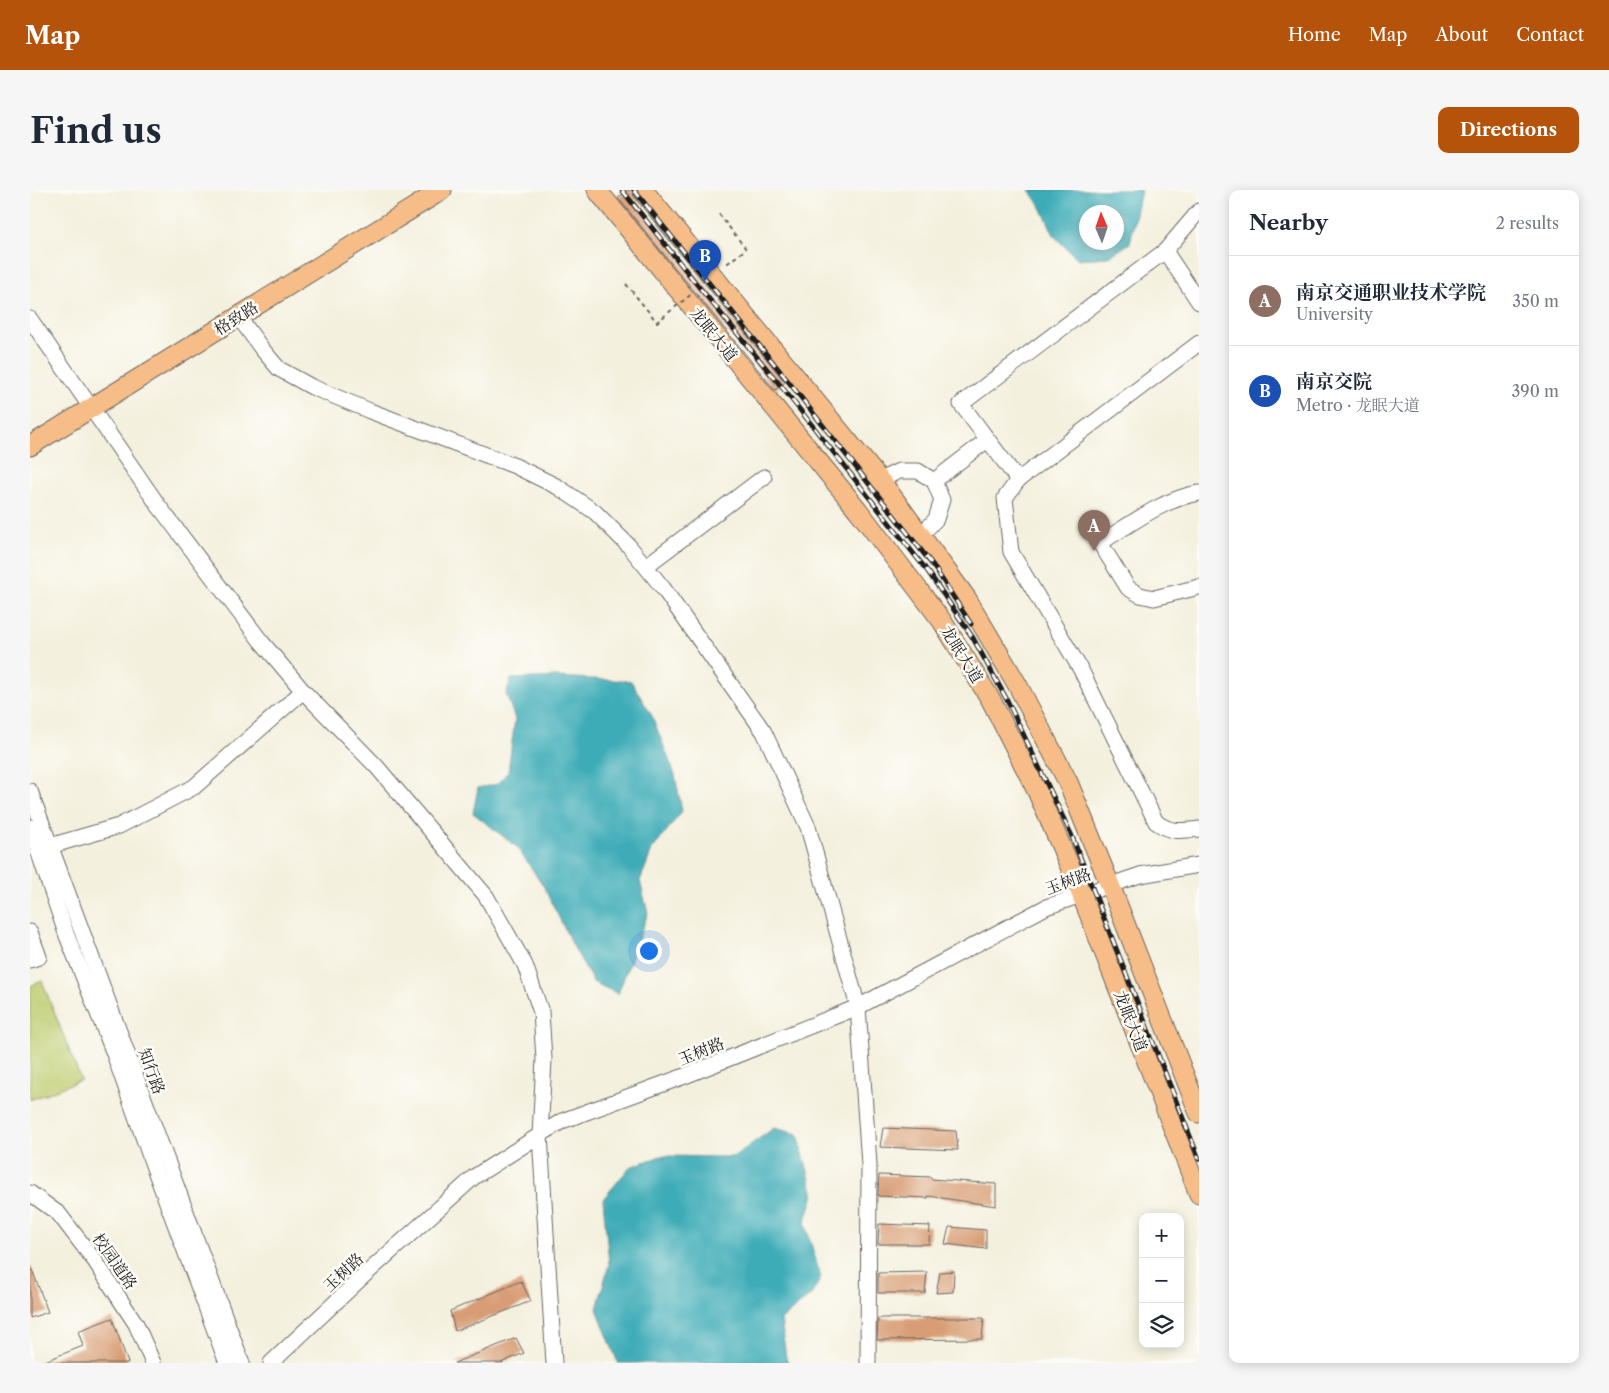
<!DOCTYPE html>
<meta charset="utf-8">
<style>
:root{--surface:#fff;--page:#f6f6f7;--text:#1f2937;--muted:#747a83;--line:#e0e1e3;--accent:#b45309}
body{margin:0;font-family:"Libre Caslon Text","Noto Serif SC",serif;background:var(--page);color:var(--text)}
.controls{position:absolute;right:15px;bottom:15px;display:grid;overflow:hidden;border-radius:10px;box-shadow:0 2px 12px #0003}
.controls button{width:45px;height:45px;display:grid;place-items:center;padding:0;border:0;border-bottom:1px solid var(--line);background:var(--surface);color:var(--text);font:25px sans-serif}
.compass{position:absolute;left:1049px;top:15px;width:45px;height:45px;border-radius:50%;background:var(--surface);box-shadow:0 2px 12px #0003;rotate:358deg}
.you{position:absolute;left:618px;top:760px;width:18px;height:18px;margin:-12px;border:4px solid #fff;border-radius:50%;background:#1a73e8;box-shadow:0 0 0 8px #1a73e833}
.badge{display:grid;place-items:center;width:32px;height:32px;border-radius:50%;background:var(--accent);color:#fff;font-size:16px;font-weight:700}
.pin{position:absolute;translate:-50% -41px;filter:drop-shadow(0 1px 2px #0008)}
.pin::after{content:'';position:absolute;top:26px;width:18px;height:15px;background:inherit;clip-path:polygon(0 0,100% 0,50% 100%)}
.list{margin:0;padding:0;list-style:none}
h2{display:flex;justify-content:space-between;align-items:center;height:65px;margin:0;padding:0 20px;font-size:21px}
h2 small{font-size:16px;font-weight:400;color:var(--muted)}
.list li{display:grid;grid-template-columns:32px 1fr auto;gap:15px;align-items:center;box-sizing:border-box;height:90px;padding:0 20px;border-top:1px solid var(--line)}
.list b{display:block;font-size:19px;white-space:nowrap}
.list p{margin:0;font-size:16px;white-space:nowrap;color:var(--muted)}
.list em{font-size:16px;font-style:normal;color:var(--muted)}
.icon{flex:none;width:28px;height:28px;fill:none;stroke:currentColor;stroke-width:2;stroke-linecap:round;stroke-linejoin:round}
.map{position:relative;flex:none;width:1169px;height:1173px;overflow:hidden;border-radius:10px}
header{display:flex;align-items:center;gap:30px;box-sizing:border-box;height:70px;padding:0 25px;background:var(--accent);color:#fff}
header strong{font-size:24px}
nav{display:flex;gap:28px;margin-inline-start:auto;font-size:18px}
.intro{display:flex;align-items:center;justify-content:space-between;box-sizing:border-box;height:120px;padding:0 30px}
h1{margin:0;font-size:35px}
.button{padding:12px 22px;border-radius:10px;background:var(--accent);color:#fff;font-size:18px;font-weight:700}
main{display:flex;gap:30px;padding:0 30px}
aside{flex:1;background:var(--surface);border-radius:10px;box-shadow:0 2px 12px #0003}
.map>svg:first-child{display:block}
</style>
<header>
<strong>Map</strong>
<nav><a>Home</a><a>Map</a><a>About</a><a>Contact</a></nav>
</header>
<div class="intro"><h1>Find us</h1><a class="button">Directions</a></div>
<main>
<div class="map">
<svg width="1169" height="1173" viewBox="0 0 1169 1173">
<rect width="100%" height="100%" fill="#fdfcf7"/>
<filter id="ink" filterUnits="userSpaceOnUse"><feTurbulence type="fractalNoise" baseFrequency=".02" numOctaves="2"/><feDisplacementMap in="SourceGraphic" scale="10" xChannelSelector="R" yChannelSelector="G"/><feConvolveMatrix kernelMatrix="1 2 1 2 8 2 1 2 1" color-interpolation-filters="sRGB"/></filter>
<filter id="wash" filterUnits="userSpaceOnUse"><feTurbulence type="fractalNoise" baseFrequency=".0096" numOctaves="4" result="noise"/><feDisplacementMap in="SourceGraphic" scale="20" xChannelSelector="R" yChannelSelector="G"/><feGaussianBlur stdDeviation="1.12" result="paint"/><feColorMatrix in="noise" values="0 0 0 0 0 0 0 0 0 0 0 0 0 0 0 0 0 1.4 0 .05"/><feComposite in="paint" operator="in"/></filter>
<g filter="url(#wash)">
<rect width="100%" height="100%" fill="#f4f0de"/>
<polygon fill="#bdcc6e" stroke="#6c7445" points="12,791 51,890 0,910 0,796"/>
<g fill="#3cacb7" stroke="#2c646a" fill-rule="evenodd">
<path d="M999,0H1111L1100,53L1078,67L1048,69L1025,47L1010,15ZM1056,22H1086V52H1056Z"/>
<polygon points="526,487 601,491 622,526 645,585 652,621 622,660 610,691 618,723 588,804 563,792 540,750 514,697 487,657 443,623 448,598 467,594 478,582 485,529 476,504 481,489"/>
<polygon points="744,938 768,944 784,1005 775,1033 791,1088 781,1105 751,1130 756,1168 758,1173 588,1173 567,1119 579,1074 573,1009 600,977 631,966 703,967"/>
</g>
<g id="blocks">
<g fill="#d89d74">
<polygon points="598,0 602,0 604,7 755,192 745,200 588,8"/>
<polygon points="853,938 926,941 928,960 850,957"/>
<polygon points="849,985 901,987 901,989 966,994 966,1016 898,1006 898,1008 848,1006"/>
<polygon points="849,1034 900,1036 899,1054 848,1054"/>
<polygon points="919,1037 956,1040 956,1059 915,1054"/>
<polygon points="0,1074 18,1122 0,1128"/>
<polygon points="924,1081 923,1102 906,1103 910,1082"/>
<polygon points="897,1082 895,1103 848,1103 848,1083"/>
<polygon points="491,1091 501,1111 425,1141 420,1121"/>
<polygon points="82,1128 98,1173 10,1173 53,1156 48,1141"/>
<polygon points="848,1128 954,1128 952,1149 847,1150"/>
<polygon points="486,1148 494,1163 471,1173 424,1173"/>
</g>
</g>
</g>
<g filter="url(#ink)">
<use href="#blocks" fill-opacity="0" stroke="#686660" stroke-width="1"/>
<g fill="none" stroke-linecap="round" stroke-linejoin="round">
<g stroke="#686660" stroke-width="17">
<g id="minor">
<polyline points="1135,61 1169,21"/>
<polyline points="1169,112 1135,61 931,214 988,290 1169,153"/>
<polyline points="208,126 232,159 249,179 282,197 340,221 485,276 528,297 565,322 599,356 633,398 734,542 778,637 828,817 839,974 838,1173"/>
<polyline points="0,129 128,315 230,450 273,501 347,577 456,706 495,775 511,822 514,869 510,946 524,1173"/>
<polyline points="850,290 869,281 888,281 904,291 912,310 906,329 891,345"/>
<path d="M988,290L975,308L981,362L1051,480L1126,632C1141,643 1151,641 1169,639"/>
<polyline points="904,291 957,250"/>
<path d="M1169,303C1133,309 1101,334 1070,353L1098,398L1110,405L1124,408L1169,397"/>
<polyline points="616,376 734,287"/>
<polyline points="0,601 212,1173"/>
<polyline points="0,637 37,746 83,861 123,975 197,1173"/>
<polyline points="20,656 89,636 164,597 273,501"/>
<polyline points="0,742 9,767 0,770"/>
<polyline points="0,1003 29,1024 65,1071 106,1134 123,1173"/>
<polyline points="241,1173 328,1091 444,987 532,931 652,887 828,817 1016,717 1110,685 1169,675"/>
</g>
</g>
<g stroke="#686660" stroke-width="21">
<g id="major">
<polyline points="567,0 828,320 912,431 961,510 1007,601 1045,688 1169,1004"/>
<polyline points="613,0 856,298 937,409 987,494 1038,592 1080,695 1169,923"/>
<polyline points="0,256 412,0"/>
</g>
</g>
<polyline stroke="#686660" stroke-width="2" stroke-dasharray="4 4" stroke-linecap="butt" points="689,24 716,59 694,76"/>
<use href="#minor" stroke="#fff" stroke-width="15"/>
<use href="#major" stroke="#f7bd88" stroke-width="19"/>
<g stroke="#1c1c1c" stroke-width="5">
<g id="rail">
<polyline points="592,0 669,97 751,196 899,383 943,448 977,510 1041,644 1169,969"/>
<polyline points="604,0 758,191 902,374 941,434"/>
</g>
</g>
<use href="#rail" stroke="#fdfcf7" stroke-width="3" stroke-dasharray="9" stroke-linecap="butt"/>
<polyline stroke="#686660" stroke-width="2" stroke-dasharray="4 4" stroke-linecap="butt" points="596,94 627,132 664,102"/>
</g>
</g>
<g text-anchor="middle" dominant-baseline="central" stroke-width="5" stroke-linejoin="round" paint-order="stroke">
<g font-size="16" fill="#1c1c1c" stroke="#fdfcf7">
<text transform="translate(206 128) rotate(-32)">格致路</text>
<text transform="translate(684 144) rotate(51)">龙眠大道</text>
<text transform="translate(932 464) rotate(58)">龙眠大道</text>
<text transform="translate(1038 691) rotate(-20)">玉树路</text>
<text transform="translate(1101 831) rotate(69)">龙眠大道</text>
<text transform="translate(671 861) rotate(-22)">玉树路</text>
<text transform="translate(122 881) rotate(70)">知行路</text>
<text transform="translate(85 1071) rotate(55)">校园道路</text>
<text transform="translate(313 1082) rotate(-43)">玉树路</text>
</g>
</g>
</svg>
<div class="controls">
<button>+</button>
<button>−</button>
<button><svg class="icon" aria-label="layers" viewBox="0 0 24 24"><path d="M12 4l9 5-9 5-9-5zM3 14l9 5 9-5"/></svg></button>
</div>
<svg class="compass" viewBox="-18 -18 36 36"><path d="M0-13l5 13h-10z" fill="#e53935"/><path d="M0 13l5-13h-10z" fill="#747a83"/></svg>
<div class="you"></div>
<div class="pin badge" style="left:1064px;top:361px;background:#8d6e63">A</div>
<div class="pin badge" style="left:675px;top:91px;background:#1a4fb4">B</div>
</div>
<aside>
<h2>Nearby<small>2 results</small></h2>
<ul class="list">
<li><span class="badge" style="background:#8d6e63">A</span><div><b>南京交通职业技术学院</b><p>University</p></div><em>350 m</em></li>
<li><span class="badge" style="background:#1a4fb4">B</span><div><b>南京交院</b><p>Metro · 龙眠大道</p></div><em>390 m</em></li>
</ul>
</aside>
</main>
